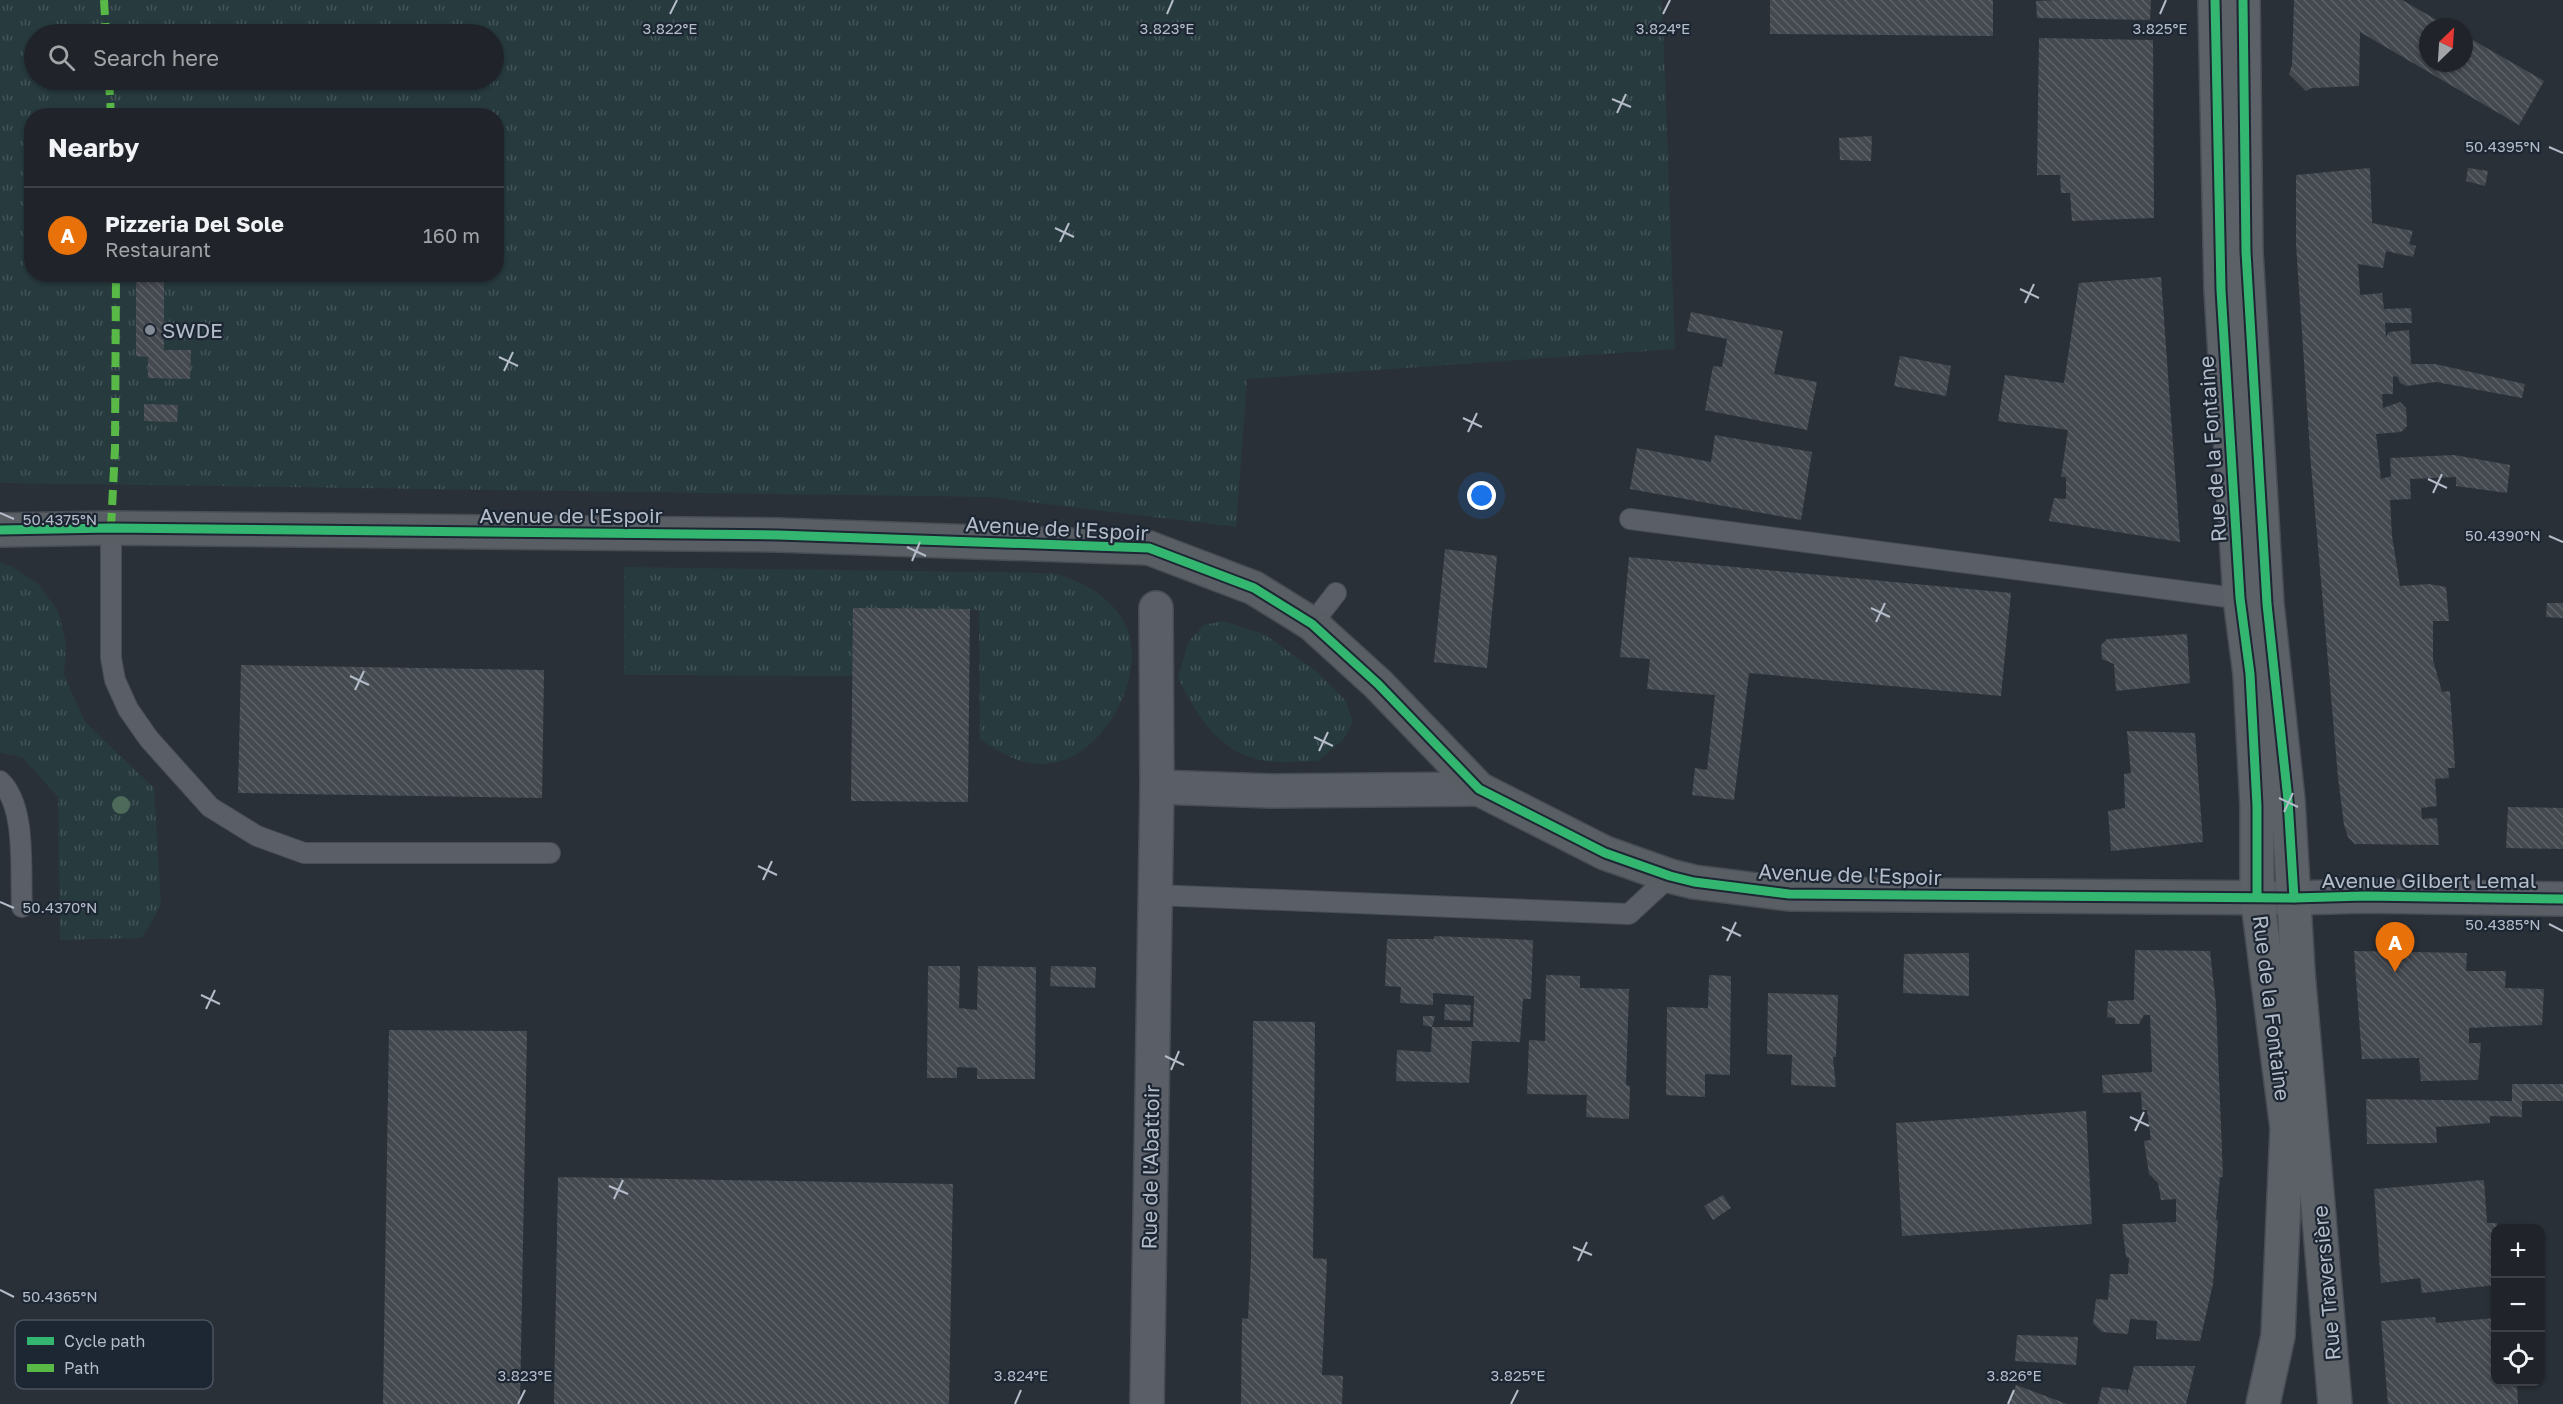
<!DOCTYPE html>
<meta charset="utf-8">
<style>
:root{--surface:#20242a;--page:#2d3036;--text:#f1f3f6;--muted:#a2a4a8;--line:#3d4147;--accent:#2563eb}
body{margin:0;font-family:"Golos Text",sans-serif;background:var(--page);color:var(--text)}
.controls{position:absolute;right:18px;bottom:18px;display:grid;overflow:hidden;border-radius:12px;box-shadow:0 2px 4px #0004}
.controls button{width:54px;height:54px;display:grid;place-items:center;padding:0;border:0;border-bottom:2px solid var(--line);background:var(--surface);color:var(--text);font:30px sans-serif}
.compass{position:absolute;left:2419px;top:18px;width:54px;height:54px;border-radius:50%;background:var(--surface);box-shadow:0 2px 4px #0004;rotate:25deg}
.you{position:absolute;left:1482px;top:496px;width:21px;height:21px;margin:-15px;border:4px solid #fff;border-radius:50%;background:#1a73e8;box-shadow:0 0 0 9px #1a73e833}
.badge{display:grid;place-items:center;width:39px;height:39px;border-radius:50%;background:var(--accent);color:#fff;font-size:20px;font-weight:700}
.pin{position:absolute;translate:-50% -50px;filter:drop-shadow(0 2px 3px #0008)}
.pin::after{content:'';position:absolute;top:32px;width:21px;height:18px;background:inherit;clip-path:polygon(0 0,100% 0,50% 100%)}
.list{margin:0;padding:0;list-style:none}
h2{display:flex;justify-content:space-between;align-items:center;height:78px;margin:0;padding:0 24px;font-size:26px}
h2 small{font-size:20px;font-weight:400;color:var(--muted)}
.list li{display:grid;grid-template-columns:39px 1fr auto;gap:18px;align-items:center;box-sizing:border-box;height:96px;padding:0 24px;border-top:2px solid var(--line)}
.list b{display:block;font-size:22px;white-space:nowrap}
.list p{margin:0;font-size:20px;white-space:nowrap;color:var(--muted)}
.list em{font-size:20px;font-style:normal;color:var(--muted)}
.icon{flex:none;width:33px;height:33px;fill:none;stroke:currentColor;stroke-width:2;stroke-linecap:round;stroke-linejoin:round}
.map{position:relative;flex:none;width:2563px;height:1404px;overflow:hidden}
.search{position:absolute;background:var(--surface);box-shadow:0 2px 4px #0004;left:24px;top:24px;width:480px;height:66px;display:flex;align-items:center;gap:15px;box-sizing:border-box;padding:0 21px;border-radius:33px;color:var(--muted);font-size:22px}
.panel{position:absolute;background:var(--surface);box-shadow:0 2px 4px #0004;left:24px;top:108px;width:480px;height:174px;border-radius:24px}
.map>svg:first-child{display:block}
</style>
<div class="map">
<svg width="2563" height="1404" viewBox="0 0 2563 1404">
<defs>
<pattern id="grass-tufts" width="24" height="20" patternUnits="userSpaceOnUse" patternTransform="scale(1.5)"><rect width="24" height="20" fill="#273a3e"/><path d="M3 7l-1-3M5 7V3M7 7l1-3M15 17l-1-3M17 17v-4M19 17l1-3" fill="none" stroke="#445559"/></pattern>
<pattern id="building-back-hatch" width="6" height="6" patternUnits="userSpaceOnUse" patternTransform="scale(1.5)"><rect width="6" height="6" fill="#444950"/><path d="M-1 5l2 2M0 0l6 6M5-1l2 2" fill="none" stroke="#5d6168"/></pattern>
</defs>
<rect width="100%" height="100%" fill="#2a3038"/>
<g fill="url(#grass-tufts)" fill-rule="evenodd">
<path d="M0,0H1662L1675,349L1247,379L1236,527L989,497L0,483ZM34,34H494V80H34ZM32,116H496V274H32Z"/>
<polygon points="0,562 13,567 39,585 58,611 66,643 64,675 85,722 154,788 161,905 142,938 60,940 58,797 22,757 0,753"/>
<path d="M624,567L1052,573C1080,580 1107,594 1123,620C1152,672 1103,763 1043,764C1018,764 999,752 980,739L979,610L865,611L866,676L624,675Z"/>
<path d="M1223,621L1264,634L1316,671L1346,701L1353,722L1343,740L1318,761C1301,761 1283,764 1266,761C1220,755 1196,715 1178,677L1189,641L1204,625Z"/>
</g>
<g fill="url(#building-back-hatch)">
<polygon points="1770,0 1993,0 1993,36 1770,34"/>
<polygon points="2059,0 2151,0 2150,20 2037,18 2036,1"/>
<polygon points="2294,0 2402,0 2449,27 2428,27 2428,63 2464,63 2464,35 2544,81 2519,125 2360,32 2359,86 2312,88 2306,91 2289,74 2292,65"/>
<polygon points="2039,38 2153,40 2154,218 2072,221 2070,193 2061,193 2060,175 2037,175"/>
<polygon points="1872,136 1871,161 1840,160 1839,138"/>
<polygon points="2370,168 2372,223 2413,231 2409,244 2416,246 2413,257 2386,251 2383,268 2358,264 2360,295 2382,293 2384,309 2411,308 2412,323 2385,323 2386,337 2389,332 2409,330 2411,364 2435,364 2525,384 2522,398 2436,382 2407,386 2400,383 2398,377 2393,376 2393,394 2382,394 2383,408 2400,402 2406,408 2407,426 2401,432 2376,434 2381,479 2391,476 2390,458 2454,455 2510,465 2507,493 2456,486 2456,477 2410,479 2411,499 2390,500 2392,536 2400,586 2429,584 2446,587 2449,621 2433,621 2433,660 2442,692 2450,691 2455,768 2448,768 2449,778 2435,779 2437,806 2421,808 2422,819 2437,818 2439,845 2355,844 2348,837 2344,825 2338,777 2311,466 2296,244 2296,175"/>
<polygon points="2468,168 2488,171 2485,186 2466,181"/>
<polygon points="2161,277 2180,542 2049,521 2054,498 2066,499 2066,477 2061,477 2068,430 1998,421 2005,375 2064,383 2079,283"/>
<polygon points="136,279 164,279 164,350 191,350 190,379 148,378 148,357 136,356"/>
<polygon points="1691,312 1783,331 1774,374 1817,382 1807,430 1705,410 1713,366 1722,367 1727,339 1687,331"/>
<polygon points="1900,356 1951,366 1946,396 1894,386"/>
<polygon points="144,404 178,405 177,422 144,421"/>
<polygon points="1715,435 1812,452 1801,520 1630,489 1637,448 1711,462"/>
<polygon points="1445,549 1497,556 1487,668 1434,662"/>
<polygon points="1629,557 2011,593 2001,696 1749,673 1734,800 1692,795 1695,768 1707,770 1715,695 1647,689 1650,659 1620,657"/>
<polygon points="2547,603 2563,603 2563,618 2546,617"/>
<polygon points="853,608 970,609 968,802 851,801"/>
<polygon points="2187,634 2190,683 2116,691 2114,664 2102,659 2101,645 2107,639"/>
<polygon points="241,665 544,670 542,798 238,793"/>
<polygon points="2127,731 2195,733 2203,842 2111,851 2108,811 2125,808 2124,774 2131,773"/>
<polygon points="2508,807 2563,808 2563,849 2506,848"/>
<polygon points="1434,936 1533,940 1531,999 1523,999 1520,1042 1472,1041 1469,1083 1396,1081 1397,1050 1431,1052 1432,1027 1423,1025 1423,1016 1435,1016 1432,1027 1473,1027 1474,996 1433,993 1433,1005 1400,1003 1401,987 1385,986 1387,939 1434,939"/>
<polygon points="2135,950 2210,951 2216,1004 2223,1177 2220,1177 2216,1220 2218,1220 2213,1284 2200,1341 2156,1339 2157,1321 2130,1319 2128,1334 2102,1332 2093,1323 2096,1299 2108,1300 2110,1274 2128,1274 2129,1258 2126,1257 2122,1224 2176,1222 2176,1199 2161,1200 2158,1183 2149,1174 2144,1141 2151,1140 2147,1110 2142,1110 2141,1092 2103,1093 2102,1075 2152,1072 2150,1015 2144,1015 2139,1024 2115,1024 2115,1018 2107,1017 2108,1001 2134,1000"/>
<polygon points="2354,951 2467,953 2466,971 2506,971 2505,988 2544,989 2542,1025 2469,1028 2469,1043 2481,1043 2478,1080 2421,1081 2419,1058 2362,1059"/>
<polygon points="1969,953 1969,996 1903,993 1904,954"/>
<polygon points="928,966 960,966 959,1008 977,1010 978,966 1036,967 1035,1079 977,1079 977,1068 957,1067 957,1078 927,1078"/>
<polygon points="1051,966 1096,967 1095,988 1050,986"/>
<polygon points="1546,975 1580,976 1580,988 1629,989 1626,1085 1630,1086 1629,1119 1586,1117 1587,1095 1527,1094 1529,1040 1545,1041"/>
<polygon points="1709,975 1731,976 1730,1075 1705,1074 1705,1097 1666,1095 1667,1007 1708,1008"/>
<polygon points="1768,993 1838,995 1836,1057 1833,1057 1836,1087 1791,1085 1792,1055 1767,1054"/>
<polygon points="1445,1004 1471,1005 1470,1021 1444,1020"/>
<polygon points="1253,1021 1315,1022 1313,1258 1327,1259 1322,1375 1343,1376 1342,1404 1241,1404 1242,1318 1248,1319 1251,1258"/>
<polygon points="389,1030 527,1031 520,1404 383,1404"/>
<polygon points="2512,1084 2563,1084 2563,1101 2522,1101 2522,1117 2490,1116 2490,1123 2436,1127 2437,1143 2367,1144 2366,1099 2512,1101"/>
<polygon points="2086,1111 2092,1224 1902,1236 1896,1123"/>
<polygon points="558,1177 953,1184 949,1404 554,1404"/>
<polygon points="2484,1180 2487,1223 2497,1223 2496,1285 2422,1293 2420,1278 2381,1283 2374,1189"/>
<polygon points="1723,1195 1731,1208 1713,1220 1704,1206"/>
<polygon points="2435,1317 2436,1323 2496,1318 2496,1382 2517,1382 2518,1404 2388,1404 2381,1321"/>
<polygon points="2017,1335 2078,1337 2076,1365 2015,1361"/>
<polygon points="2134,1366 2195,1366 2186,1404 2098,1404 2102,1387 2127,1390 2127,1395"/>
<polygon points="2016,1385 2067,1404 2008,1404"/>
</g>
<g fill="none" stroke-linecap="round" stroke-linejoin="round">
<g stroke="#484c53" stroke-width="22">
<g id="lane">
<polyline points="1630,519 2250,600"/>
<polyline points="111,528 111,658 115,680 128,709 149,739 210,807 257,836 304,853 550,853"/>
<polyline points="1312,624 1336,593"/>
<path d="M0,781C27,806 20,871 22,907"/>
<polyline points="1155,895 1629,914 1670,876"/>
</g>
</g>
<g stroke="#484c53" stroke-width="36">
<g id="street">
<polyline points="1157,787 1272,791 1479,789"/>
<polyline points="2294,898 2365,896 2563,899"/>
<polyline points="1147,1404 1157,787 1156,608"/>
</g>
</g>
<g stroke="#484c53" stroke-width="36">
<polyline id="secondary" points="0,530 111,528 778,535 1149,548 1254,588 1312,624 1378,684 1479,789 1605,853 1670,876 1694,882 1789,894 2294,898"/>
</g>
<g stroke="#484c55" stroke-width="36">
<g id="primary">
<polyline points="2215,0 2221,290 2240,598 2250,674 2257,806 2257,895 2287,1128 2278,1336 2263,1404"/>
<polyline points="2243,0 2246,252 2267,604 2288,800 2298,972 2335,1404"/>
</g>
</g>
<use href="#lane" stroke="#5a5e66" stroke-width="20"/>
<use href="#street" stroke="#5a5e66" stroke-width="33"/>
<use href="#secondary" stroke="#595d64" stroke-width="33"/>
<use href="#primary" stroke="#5c6168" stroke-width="33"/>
<g stroke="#58b947" stroke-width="8" stroke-dasharray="15 8" stroke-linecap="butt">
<polyline points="104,0 106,34"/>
<polyline points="109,80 111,116"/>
<polyline points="111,528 115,449 116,274"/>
</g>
<g stroke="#1d2633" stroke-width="13">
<g id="cycleway">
<polyline points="2215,0 2221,290 2240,598 2250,674 2257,806 2257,895"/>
<polyline points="2243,0 2246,252 2267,604 2288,800 2294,898"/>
<polyline points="0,530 111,528 778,535 1149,548 1254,588 1312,624 1378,684 1479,789 1605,853 1670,876 1694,882 1789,894 2294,898 2365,896 2563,899"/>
</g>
</g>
<use href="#cycleway" stroke="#33b770" stroke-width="9"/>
</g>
<circle fill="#4e6a5a" cx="121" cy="805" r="9"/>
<path fill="none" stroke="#b4bcc9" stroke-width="2" d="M670,14L677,0M1167,14L1173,0M1663,14L1670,0M2160,14L2166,0M1612,99L1631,107M1617,113L1626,94M2549,147L2563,153M1055,228L1074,237M1060,242L1069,223M2020,289L2039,298M2025,303L2034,284M499,357L518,366M504,371L513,352M1463,418L1482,427M1468,432L1477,413M2428,479L2447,488M2433,493L2442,474M0,513L14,519M2549,536L2563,542M907,547L926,556M912,561L920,542M1871,608L1890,617M1876,622L1885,603M350,676L369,685M355,690L364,671M1314,737L1333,746M1319,751L1328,732M2279,798L2298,807M2284,812L2293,793M758,866L777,875M763,880L772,861M0,902L14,908M2549,924L2563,931M1722,927L1741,936M1727,941L1736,922M201,995L220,1004M206,1009L215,990M1165,1056L1184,1065M1171,1070L1179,1051M2130,1117L2149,1126M2135,1131L2144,1112M609,1186L628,1194M614,1199L623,1180M1573,1247L1592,1255M1578,1261L1587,1242M0,1290L14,1297M518,1404L525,1390M1015,1404L1021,1390M1511,1404L1518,1390M2008,1404L2014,1390"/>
<circle fill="#848b96" stroke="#1d2633" stroke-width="2" cx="150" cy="330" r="6"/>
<g text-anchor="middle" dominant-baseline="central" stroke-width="4.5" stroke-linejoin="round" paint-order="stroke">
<g font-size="21" fill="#b4bcc9" stroke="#1d2633" text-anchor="start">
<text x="162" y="330">SWDE</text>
</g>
<g font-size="21" fill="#b4bcc9" stroke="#1d2633">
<text transform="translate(2212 449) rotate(-94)">Rue de la Fontaine</text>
<text x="571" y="515">Avenue de l'Espoir</text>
<text transform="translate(1057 528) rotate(3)">Avenue de l'Espoir</text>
<text transform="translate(1850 874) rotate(2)">Avenue de l'Espoir</text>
<text x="2429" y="880">Avenue Gilbert Lemal</text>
<text transform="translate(2272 1008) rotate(83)">Rue de la Fontaine</text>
<text transform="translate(1150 1167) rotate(-89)">Rue de l'Abattoir</text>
<text transform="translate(2326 1283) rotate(-95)">Rue Traversière</text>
</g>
</g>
<rect x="15" y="1320" width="198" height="69" rx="9" fill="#1d2633" stroke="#4a5360" stroke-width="1.5"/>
<rect x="27" y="1337" width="27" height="8" fill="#33b770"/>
<rect x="27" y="1364" width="27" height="8" fill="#58b947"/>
<g font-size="16" fill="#b4bcc9">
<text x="64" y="1347">Cycle path</text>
<text x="64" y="1374">Path</text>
</g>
<g font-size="15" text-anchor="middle" fill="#b4bcc9" stroke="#1d2633" stroke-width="4.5" stroke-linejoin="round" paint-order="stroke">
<text x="670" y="34">3.822°E</text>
<text x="1167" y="34">3.823°E</text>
<text x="1663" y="34">3.824°E</text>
<text x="2160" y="34">3.825°E</text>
<text x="2503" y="152">50.4395°N</text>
<text x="60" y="525">50.4375°N</text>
<text x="2503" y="541">50.4390°N</text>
<text x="60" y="913">50.4370°N</text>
<text x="2503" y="930">50.4385°N</text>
<text x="60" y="1302">50.4365°N</text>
<text x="525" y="1381">3.823°E</text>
<text x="1518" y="1381">3.825°E</text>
<text x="1021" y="1381">3.824°E</text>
<text x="2014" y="1381">3.826°E</text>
</g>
</svg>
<div class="controls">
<button>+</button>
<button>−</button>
<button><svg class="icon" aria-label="locate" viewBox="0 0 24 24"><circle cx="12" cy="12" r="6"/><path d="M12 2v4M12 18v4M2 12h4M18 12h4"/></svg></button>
</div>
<svg class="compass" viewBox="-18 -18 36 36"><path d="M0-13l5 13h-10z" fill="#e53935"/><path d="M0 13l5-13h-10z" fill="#a2a4a8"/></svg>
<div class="you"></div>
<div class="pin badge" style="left:2395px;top:972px;background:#e8710a">A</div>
<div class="search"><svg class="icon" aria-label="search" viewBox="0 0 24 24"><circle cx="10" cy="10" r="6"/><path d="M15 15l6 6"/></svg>Search here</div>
<section class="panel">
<h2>Nearby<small></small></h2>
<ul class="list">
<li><span class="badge" style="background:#e8710a">A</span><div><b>Pizzeria Del Sole</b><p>Restaurant</p></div><em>160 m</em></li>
</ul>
</section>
</div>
